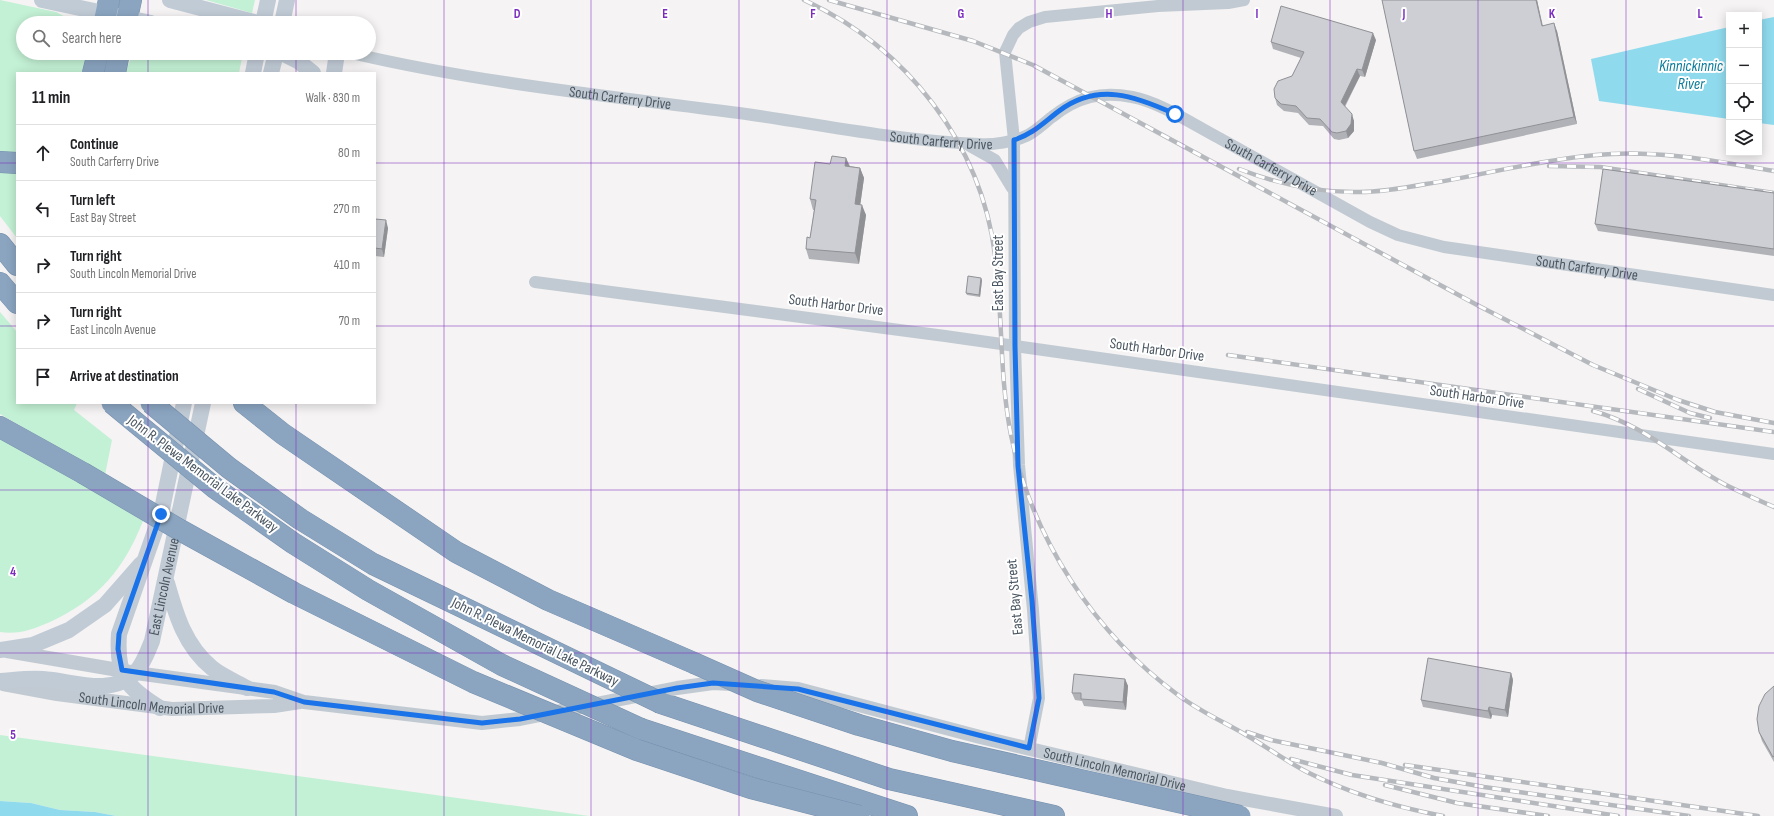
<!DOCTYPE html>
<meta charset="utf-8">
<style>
:root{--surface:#fff;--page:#f2f2f2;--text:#202124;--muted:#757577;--line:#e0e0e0}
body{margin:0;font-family:"Sofia Sans Condensed",sans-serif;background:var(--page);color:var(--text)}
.controls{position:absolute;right:12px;top:12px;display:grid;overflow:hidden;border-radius:0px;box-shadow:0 2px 10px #0003}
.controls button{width:36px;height:36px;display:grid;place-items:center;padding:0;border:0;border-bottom:1px solid var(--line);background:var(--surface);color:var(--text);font:20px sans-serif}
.stop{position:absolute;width:12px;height:12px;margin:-9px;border:3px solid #1a73e8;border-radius:50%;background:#fff}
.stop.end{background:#1a73e8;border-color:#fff;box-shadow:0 1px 4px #0008}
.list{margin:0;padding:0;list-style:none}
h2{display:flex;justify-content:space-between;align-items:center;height:52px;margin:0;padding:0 16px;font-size:17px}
h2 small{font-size:13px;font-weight:400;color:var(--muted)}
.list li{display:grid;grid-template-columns:26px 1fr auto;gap:12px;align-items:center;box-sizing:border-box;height:56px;padding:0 16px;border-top:1px solid var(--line)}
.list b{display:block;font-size:15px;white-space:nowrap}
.list p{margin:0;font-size:13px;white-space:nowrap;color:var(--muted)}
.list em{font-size:13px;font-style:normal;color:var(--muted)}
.icon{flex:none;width:22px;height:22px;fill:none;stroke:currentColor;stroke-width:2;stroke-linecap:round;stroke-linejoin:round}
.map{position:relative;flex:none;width:1774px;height:816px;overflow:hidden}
.search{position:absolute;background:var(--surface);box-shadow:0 2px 10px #0003;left:16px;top:16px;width:360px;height:44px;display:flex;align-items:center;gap:10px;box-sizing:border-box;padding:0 14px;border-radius:22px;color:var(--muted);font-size:15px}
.panel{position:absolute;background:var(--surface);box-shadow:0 2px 10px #0003;left:16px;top:72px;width:360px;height:332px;border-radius:0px}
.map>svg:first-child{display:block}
</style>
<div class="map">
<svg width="1774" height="816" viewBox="0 0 1774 816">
<rect width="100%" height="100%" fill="#f5f3f3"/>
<g fill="#c3f1d5">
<polygon points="0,0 56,12 77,23 23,23 23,53 90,53 86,73 17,73 17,153 0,152"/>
<polygon points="206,0 255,0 252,13"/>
<polygon points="133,53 243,53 239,73 125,73"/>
<polygon points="0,169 17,170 17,238 0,216"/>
<polygon points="0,312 17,332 17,403 77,403 74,410 112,440 105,475 0,414"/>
<path d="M0,437L19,448L28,455L79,480L130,510L128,512L143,521C124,569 98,600 50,622C34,629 18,635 0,632Z"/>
<polygon points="0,735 589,816 116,816 95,812 60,810 31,803 0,801"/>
</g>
<g fill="#90daee">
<polygon points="1774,17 1774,125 1759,123 1759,20"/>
<polygon points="1729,27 1729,119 1599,101 1591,59"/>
<polygon points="0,801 31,803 60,810 95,812 116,816 0,816"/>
</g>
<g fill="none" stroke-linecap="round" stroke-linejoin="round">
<g stroke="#7690ad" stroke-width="22">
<g id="motorway">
<polyline points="104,23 109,0"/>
<polyline points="126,23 131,0"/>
<polyline points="93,73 98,53"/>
<polyline points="115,73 119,53"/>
<polyline points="0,162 17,163"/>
<polyline points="0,244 17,265"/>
<polyline points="0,283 17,303"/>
<polyline points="244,403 283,434 456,552 548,600 694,663"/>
<polyline points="0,427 83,473"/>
<polyline points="661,703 889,779 1054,816"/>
<polyline points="641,729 907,816"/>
</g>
</g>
<g stroke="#c1cad2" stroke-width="12">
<path id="s1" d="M351,53C479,83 609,96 739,113C819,124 898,141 979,144C993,145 1013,142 1026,136C1035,132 1044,123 1052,117C1077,97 1101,91 1132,97C1160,102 1194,125 1219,138C1270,166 1320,194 1370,222L1398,235L1444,247L1774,295"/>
<polyline points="970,146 995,160 1012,188"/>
<polyline points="535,282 945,336 1774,454"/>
<polyline points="1029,749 1039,698 1033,610 1019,465 1015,346 1014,140 1005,52 1013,35 1019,28 1029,22 1045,17 1158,6 1228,3 1244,0"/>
</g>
<g stroke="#c1cad2" stroke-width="14">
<polyline points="7,651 136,673 275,692 304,702 482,723 520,719 677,688 713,683 731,684"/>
<path id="s2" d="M3,684L57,694L172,709L274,706L300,702"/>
<path id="s3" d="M761,686L798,689L980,737L1227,796L1336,816"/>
</g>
<g stroke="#c1cbd6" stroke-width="16">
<polyline points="42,0 151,23"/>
<polyline points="170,0 258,23"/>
<polyline points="263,23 268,0"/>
<polyline points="282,23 287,0"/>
<polyline points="282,53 298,61 313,73"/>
<polyline points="253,73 257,53"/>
<polyline points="271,73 276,53"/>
<polyline points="334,73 337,53"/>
<path d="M167,583C176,615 185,646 212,668C222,676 236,682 247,688"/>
<polyline points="0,650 33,645 69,630 105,605 141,564"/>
<path id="s4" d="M0,681C14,680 29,678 43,679C73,681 110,697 135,673C143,665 148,651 152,641L203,403"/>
<path d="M160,708C126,687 116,676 119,634L161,514L184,403"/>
</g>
<use href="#motorway" stroke="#8ba5c1" stroke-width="21"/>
<g stroke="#b5b8bd" stroke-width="4.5">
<g id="rail">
<path d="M804,0C906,47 981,143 995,255C1003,315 999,375 1011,435C1031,537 1095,634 1178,695C1199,711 1224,722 1246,735C1267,747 1287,762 1309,773C1351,794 1396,807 1443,816"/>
<polyline points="829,0 973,41 1033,65 1479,306 1593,365 1678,400 1715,412 1774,423"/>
<polyline points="1549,166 1600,167 1774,193"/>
<path d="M1239,169C1278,184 1318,193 1360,192C1382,192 1404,188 1426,184C1483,175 1539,160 1596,155C1656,149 1716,161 1774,171"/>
<polyline points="1228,355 1774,432"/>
<polyline points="1638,389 1690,413 1710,418"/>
<path d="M1593,411C1645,425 1680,461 1726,485C1742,493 1758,500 1774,507"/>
<polyline points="1247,732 1271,740 1382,763 1434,778 1484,787 1689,816"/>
<polyline points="1291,759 1352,775 1618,816"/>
<polyline points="1405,765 1758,816"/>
<polyline points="1385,785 1457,803 1548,816"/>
</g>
</g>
<use href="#rail" stroke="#fff" stroke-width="3" stroke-dasharray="9" stroke-linecap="butt"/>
<g stroke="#7690ad" stroke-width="22" stroke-linecap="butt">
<g id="motorway-bridge">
<polyline points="112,403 215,488 293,543 368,590 502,665 641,729"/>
<polyline points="151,403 229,468 300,519 373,564 661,703"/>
<polyline points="83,473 180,530 294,593 473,682 637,750 751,788 859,816"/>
<polyline points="694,663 757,691 859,725 952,751 1240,816"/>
</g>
</g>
<use href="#motorway-bridge" stroke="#8ba5c1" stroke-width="21"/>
</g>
<g fill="#b0b2b7">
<polygon points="1382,0 1537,0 1543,26 1557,31 1577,124 1417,159 1414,151"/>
<polygon points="1376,40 1365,77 1360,76 1345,107 1354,121 1354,131 1348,138 1339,140 1334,139 1323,126 1309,125 1298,113 1284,111 1277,105 1275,98 1292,76 1301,58 1273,49 1271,42"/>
<polygon points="846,158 850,166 860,168 864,178 860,205 866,215 859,264 809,259 806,249 810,238 814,210 813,210 810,199 830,164"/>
<polygon points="1774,193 1774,256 1598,231 1595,224"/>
<polygon points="375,219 388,228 384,257 375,256"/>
<polygon points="982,280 980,297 967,295 966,293"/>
<polygon points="1511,673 1513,680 1508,717 1492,715 1491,719 1423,707 1421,700"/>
<polygon points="1125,679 1128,686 1126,710 1084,706 1082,701 1075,700 1072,693"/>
<polygon points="1774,686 1774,762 1762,741 1759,732"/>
</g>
<g fill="#909195">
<polygon points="1536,0 1537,0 1544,34 1542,26"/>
<polygon points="1554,23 1557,31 1577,124 1574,117"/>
<polygon points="1373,33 1376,40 1365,77 1362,70"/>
<polygon points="1357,69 1360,76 1343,109 1341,102"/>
<polygon points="1352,114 1354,121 1354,131 1348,138 1346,131"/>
<polygon points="846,158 850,168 845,166"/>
<polygon points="860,168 864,178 859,214 855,204"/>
<polygon points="862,205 866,215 859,264 855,253"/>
<polygon points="386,220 388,228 384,257 382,249"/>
<polygon points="981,278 982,280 980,297 979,295"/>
<polygon points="1511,673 1513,680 1508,717 1505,710"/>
<polygon points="1125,679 1128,686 1126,710 1123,702"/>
<polygon points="1489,707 1492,715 1491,719 1488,711"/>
</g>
<g fill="#cdcfd5" stroke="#909195">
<polygon points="1382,0 1536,0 1542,26 1554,23 1574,117 1414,151"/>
<polygon points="1281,6 1373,33 1362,70 1357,69 1341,102 1352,114 1351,124 1346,131 1337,133 1332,132 1320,119 1307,118 1296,106 1281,104 1275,98 1274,89 1278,81 1292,76 1304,52 1271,42"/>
<polygon points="832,156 846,158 845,166 860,168 855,204 862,205 855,253 806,249 807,237 810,238 816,200 810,199 815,162 830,164"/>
<polygon points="1603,169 1774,193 1774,249 1595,224"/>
<polygon points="375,219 386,220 382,249 375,248"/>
<polygon points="968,276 981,278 979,295 966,293"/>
<polygon points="1428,658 1511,673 1505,710 1489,707 1488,711 1421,700"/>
<polygon points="1074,674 1125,679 1123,702 1081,699 1081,693 1072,693"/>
<polygon points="1774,686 1774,756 1773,757 1759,732 1757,719 1759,706 1765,694"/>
</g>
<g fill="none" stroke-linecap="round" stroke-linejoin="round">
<path stroke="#1a73e8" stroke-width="5" d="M161,514L119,634L118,649L122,670L274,692L304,702L482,723L520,719L677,688L713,683L798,689L1029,748L1039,698L1032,601L1018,466L1015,346L1014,140C1033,134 1043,123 1059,111C1098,82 1135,96 1175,114"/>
</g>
<path fill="none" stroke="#7b2cbf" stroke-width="1" stroke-opacity="0.55" d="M148,0V23M296,0V23M444,0V816M591,0V816M739,0V816M887,0V816M1035,0V816M1183,0V816M1330,0V816M1478,0V816M1626,0V816M148,53V73M296,53V73M0,163H17M375,163H1774M0,326H17M375,326H1774M148,403V816M296,403V816M0,490H1774M0,653H1774"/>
<g text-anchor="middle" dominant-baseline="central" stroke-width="4" stroke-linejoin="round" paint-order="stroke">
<g font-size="15" fill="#4a5661" stroke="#fff">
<text stroke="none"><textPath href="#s1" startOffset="273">South Carferry Drive</textPath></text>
<text stroke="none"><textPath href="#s1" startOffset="597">South Carferry Drive</textPath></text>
<text stroke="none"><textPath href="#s1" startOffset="957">South Carferry Drive</textPath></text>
<text stroke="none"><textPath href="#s1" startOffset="1293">South Carferry Drive</textPath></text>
<text transform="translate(998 273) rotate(-90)">East Bay Street</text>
<text transform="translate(836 305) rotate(7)">South Harbor Drive</text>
<text transform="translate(1157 350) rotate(8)">South Harbor Drive</text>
<text transform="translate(1477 397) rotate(8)">South Harbor Drive</text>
<text transform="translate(203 474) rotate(37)">John R. Plewa Memorial Lake Parkway</text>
<text stroke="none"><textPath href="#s4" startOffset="231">East Lincoln Avenue</textPath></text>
<text transform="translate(1015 597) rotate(-95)">East Bay Street</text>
<text transform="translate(535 642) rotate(26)">John R. Plewa Memorial Lake Parkway</text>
<text stroke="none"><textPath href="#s2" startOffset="150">South Lincoln Memorial Drive</textPath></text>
<text stroke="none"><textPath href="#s3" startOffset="364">South Lincoln Memorial Drive</textPath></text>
</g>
<g font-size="16" font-style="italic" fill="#0c7c9b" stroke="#fff">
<text x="1691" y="66">Kinnickinnic<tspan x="1691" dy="18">River</tspan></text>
</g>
</g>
<g font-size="13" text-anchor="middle" font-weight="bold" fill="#7b2cbf" stroke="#fff" stroke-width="4" stroke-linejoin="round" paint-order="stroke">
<text x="517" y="18">D</text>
<text x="665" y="18">E</text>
<text x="813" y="18">F</text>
<text x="961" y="18">G</text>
<text x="1109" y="18">H</text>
<text x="1257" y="18">I</text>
<text x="1404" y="18">J</text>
<text x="1552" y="18">K</text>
<text x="1700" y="18">L</text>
<text x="13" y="576">4</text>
<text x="13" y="739">5</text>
</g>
</svg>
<div class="controls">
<button>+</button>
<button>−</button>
<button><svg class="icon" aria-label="locate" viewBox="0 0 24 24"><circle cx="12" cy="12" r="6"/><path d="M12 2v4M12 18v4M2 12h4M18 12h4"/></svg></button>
<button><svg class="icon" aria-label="layers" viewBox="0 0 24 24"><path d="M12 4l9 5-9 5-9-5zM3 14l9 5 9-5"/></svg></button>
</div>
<div class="stop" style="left:1175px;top:114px"></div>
<div class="stop end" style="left:161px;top:514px"></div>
<div class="search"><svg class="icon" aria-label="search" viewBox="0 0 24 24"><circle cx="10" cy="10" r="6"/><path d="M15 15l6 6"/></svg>Search here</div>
<section class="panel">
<h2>11 min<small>Walk · 830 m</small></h2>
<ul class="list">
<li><svg class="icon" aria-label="ahead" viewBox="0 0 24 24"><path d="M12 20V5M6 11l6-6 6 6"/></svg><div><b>Continue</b><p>South Carferry Drive</p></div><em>80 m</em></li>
<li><svg class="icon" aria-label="left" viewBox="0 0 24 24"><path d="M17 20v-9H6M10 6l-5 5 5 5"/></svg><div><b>Turn left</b><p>East Bay Street</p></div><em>270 m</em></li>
<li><svg class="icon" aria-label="right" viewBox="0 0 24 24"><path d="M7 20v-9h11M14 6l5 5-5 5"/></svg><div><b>Turn right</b><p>South Lincoln Memorial Drive</p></div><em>410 m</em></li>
<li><svg class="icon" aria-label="right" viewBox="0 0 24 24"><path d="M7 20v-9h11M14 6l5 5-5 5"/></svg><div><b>Turn right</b><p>East Lincoln Avenue</p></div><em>70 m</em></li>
<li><svg class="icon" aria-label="arrive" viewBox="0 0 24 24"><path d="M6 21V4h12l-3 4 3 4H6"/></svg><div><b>Arrive at destination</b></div></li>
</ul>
</section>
</div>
